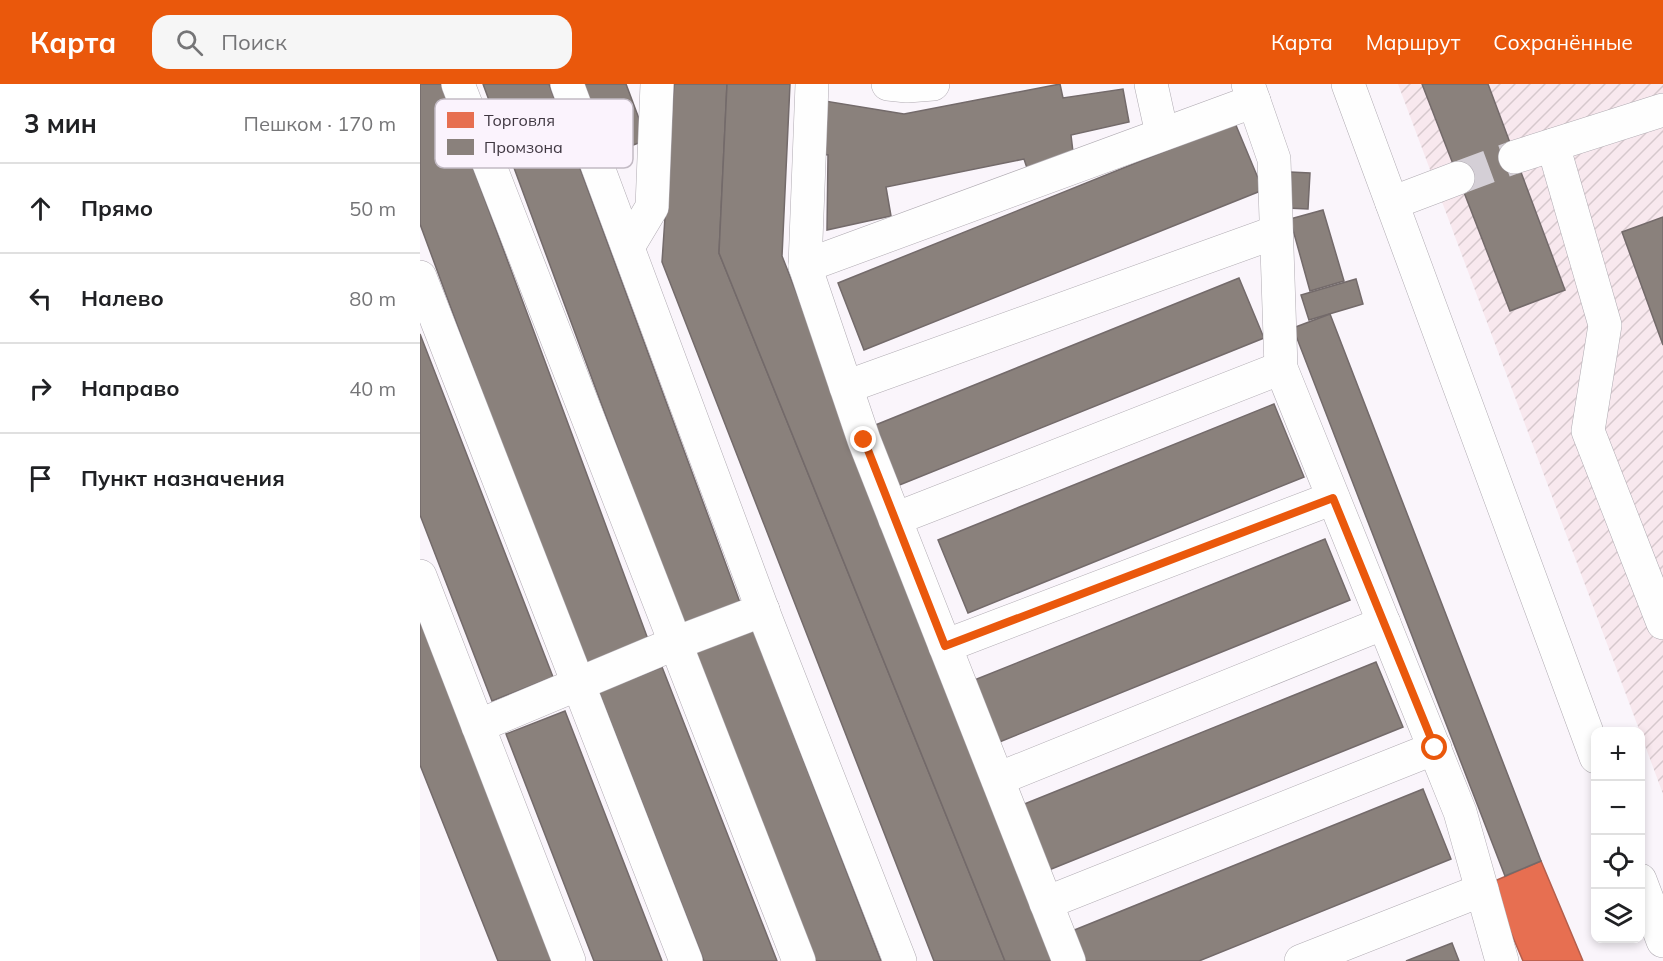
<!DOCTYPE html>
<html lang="ru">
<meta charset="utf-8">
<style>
:root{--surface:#fff;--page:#f6f6f6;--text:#202124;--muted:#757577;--line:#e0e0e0;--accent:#ea580c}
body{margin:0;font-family:Mulish,sans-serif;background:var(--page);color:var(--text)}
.controls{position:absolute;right:18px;bottom:18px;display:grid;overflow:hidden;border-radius:12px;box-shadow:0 3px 9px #0003}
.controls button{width:54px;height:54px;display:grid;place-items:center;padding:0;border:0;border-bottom:2px solid var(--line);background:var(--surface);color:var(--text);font:30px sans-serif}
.stop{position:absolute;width:18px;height:18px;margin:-14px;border:4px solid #ea580c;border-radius:50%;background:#fff}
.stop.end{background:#ea580c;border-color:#fff;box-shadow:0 2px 6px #0008}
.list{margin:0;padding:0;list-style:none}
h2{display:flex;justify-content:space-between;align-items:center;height:78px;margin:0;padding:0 24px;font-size:26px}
h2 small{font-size:20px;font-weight:400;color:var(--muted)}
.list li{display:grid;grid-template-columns:39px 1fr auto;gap:18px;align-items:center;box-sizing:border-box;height:90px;padding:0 24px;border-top:2px solid var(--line)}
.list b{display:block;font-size:22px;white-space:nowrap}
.list em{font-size:20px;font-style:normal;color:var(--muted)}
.icon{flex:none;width:33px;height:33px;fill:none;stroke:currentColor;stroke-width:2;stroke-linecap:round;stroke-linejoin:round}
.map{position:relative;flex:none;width:1243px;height:877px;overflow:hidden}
header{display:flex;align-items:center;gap:36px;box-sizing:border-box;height:84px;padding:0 30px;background:var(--accent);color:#fff}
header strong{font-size:28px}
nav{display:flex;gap:33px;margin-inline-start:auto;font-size:21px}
.search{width:420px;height:54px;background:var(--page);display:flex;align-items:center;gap:15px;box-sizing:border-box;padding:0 21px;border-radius:18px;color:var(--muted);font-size:22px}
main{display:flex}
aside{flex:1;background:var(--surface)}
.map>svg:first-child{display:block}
</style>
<header>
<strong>Карта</strong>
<div class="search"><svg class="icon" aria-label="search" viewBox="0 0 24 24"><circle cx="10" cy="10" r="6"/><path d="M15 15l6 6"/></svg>Поиск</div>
<nav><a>Карта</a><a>Маршрут</a><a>Сохранённые</a></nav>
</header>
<main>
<aside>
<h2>3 мин<small>Пешком · 170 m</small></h2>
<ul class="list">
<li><svg class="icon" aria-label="ahead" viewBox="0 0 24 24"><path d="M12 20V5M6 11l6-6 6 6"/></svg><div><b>Прямо</b></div><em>50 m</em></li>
<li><svg class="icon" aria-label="left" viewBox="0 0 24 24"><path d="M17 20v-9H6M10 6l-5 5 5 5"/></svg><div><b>Налево</b></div><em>80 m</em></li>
<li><svg class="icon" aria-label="right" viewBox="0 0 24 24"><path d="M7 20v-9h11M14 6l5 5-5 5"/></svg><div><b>Направо</b></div><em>40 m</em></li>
<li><svg class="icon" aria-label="arrive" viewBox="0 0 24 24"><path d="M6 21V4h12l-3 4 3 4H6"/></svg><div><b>Пункт назначения</b></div></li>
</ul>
</aside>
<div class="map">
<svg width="1243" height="877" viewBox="0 0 1243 877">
<defs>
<pattern id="industrial-furrows" width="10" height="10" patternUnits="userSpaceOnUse" patternTransform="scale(1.5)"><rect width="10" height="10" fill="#f8e8ee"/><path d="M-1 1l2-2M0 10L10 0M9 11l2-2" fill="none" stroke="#d6c8cd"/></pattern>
</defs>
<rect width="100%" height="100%" fill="#faf5fb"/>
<polygon fill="url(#industrial-furrows)" points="978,0 1243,0 1243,710 1220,648"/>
<polygon fill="#e76f51" stroke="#b45e4c" stroke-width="1.5" points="1121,777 1163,877 1103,877 1070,799"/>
<g fill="#8a817c" stroke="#736a6a" stroke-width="1.5">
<polygon points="0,0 22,0 229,558 163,582 0,140"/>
<polygon points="63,0 129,0 322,524 265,546"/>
<polygon points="163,0 206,0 227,56 188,70"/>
<polygon points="254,0 307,0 299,169 585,877 514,877 242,178"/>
<polygon points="307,0 370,0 362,172 638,877 585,877 299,169"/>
<polygon points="640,0 643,14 703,5 709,38 651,51 653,68 608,87 604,75 466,103 471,132 407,146 408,71 395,69 399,16 484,30"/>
<polygon points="1002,0 1068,0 1145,206 1090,227"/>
<polygon points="815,39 843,106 444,266 418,199"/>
<polygon points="870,88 890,89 888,125 867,124"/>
<polygon points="903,126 924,197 890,207 870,135"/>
<polygon points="1243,133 1243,261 1202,148"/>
<polygon points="819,194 844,254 477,402 453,342"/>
<polygon points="936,195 943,220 889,236 881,211"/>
<polygon points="910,230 1121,777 1085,792 873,244"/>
<polygon points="0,250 133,593 72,617 0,431"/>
<polygon points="854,320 884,393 548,529 518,456"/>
<polygon points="905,455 930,516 577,659 552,597"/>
<polygon points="0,527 136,877 78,877 0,681"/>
<polygon points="333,545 461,877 393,877 274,568"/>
<polygon points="956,578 983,643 629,786 602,721"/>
<polygon points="242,583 357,877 284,877 179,608"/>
<polygon points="145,627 242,877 174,877 86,650"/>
<polygon points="1003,705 1031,775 779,877 664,877 652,847"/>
<polygon points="1032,859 1039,877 986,877"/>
</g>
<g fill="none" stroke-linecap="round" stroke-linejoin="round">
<polyline stroke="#d4cfd6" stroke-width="33" stroke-dasharray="33 16" stroke-linecap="butt" points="1038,94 1095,73"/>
<g stroke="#b0abb2" stroke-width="34">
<g id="minor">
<polyline points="38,0 379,877"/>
<polyline points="147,0 346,535 480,877"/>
<polyline points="392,0 385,182 444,356 649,877"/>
<polyline points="468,0 487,2 513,0"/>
<polyline points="731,0 742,50"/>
<polyline points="828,0 854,75 861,284 1040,728 1082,877"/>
<polyline points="928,0 1176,673"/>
<polyline points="1133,61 1185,241 1168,347 1243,539"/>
<polyline points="1095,73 1243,26"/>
<polyline points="972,119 1038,94"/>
<polyline points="208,163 232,123 237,0"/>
<polyline points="385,182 834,17"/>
<polyline points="0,193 266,877"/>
<polyline points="426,303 856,148"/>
<polyline points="475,435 861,284"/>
<polyline points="0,492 149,877"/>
<polyline points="525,562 913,414"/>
<polyline points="58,642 256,559 343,526"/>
<polyline points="578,695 964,539"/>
<polyline points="1220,796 1243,857"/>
<polyline points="626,819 1015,664"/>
<polyline points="881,877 1062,806"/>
</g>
</g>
<use href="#minor" stroke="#fefefe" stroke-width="33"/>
</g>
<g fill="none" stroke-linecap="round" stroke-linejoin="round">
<polyline stroke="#ea580c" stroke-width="8" points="444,356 525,562 913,414 1015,664"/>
</g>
<rect x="15" y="15" width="198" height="69" rx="9" fill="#fbf3fd" stroke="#c2bac4" stroke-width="1.5"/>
<rect x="27" y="28" width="27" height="16" fill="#e76f51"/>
<rect x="27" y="55" width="27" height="16" fill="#8a817c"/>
<g font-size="16" fill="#3e3640">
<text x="64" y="42">Торговля</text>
<text x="64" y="69">Промзона</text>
</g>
</svg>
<div class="controls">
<button>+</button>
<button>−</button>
<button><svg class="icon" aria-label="locate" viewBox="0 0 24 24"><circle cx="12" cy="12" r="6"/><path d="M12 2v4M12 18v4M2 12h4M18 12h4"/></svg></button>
<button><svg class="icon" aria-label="layers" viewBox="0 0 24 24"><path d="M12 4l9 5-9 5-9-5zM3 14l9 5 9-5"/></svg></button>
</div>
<div class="stop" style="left:1015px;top:664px"></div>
<div class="stop end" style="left:444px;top:356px"></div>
</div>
</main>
